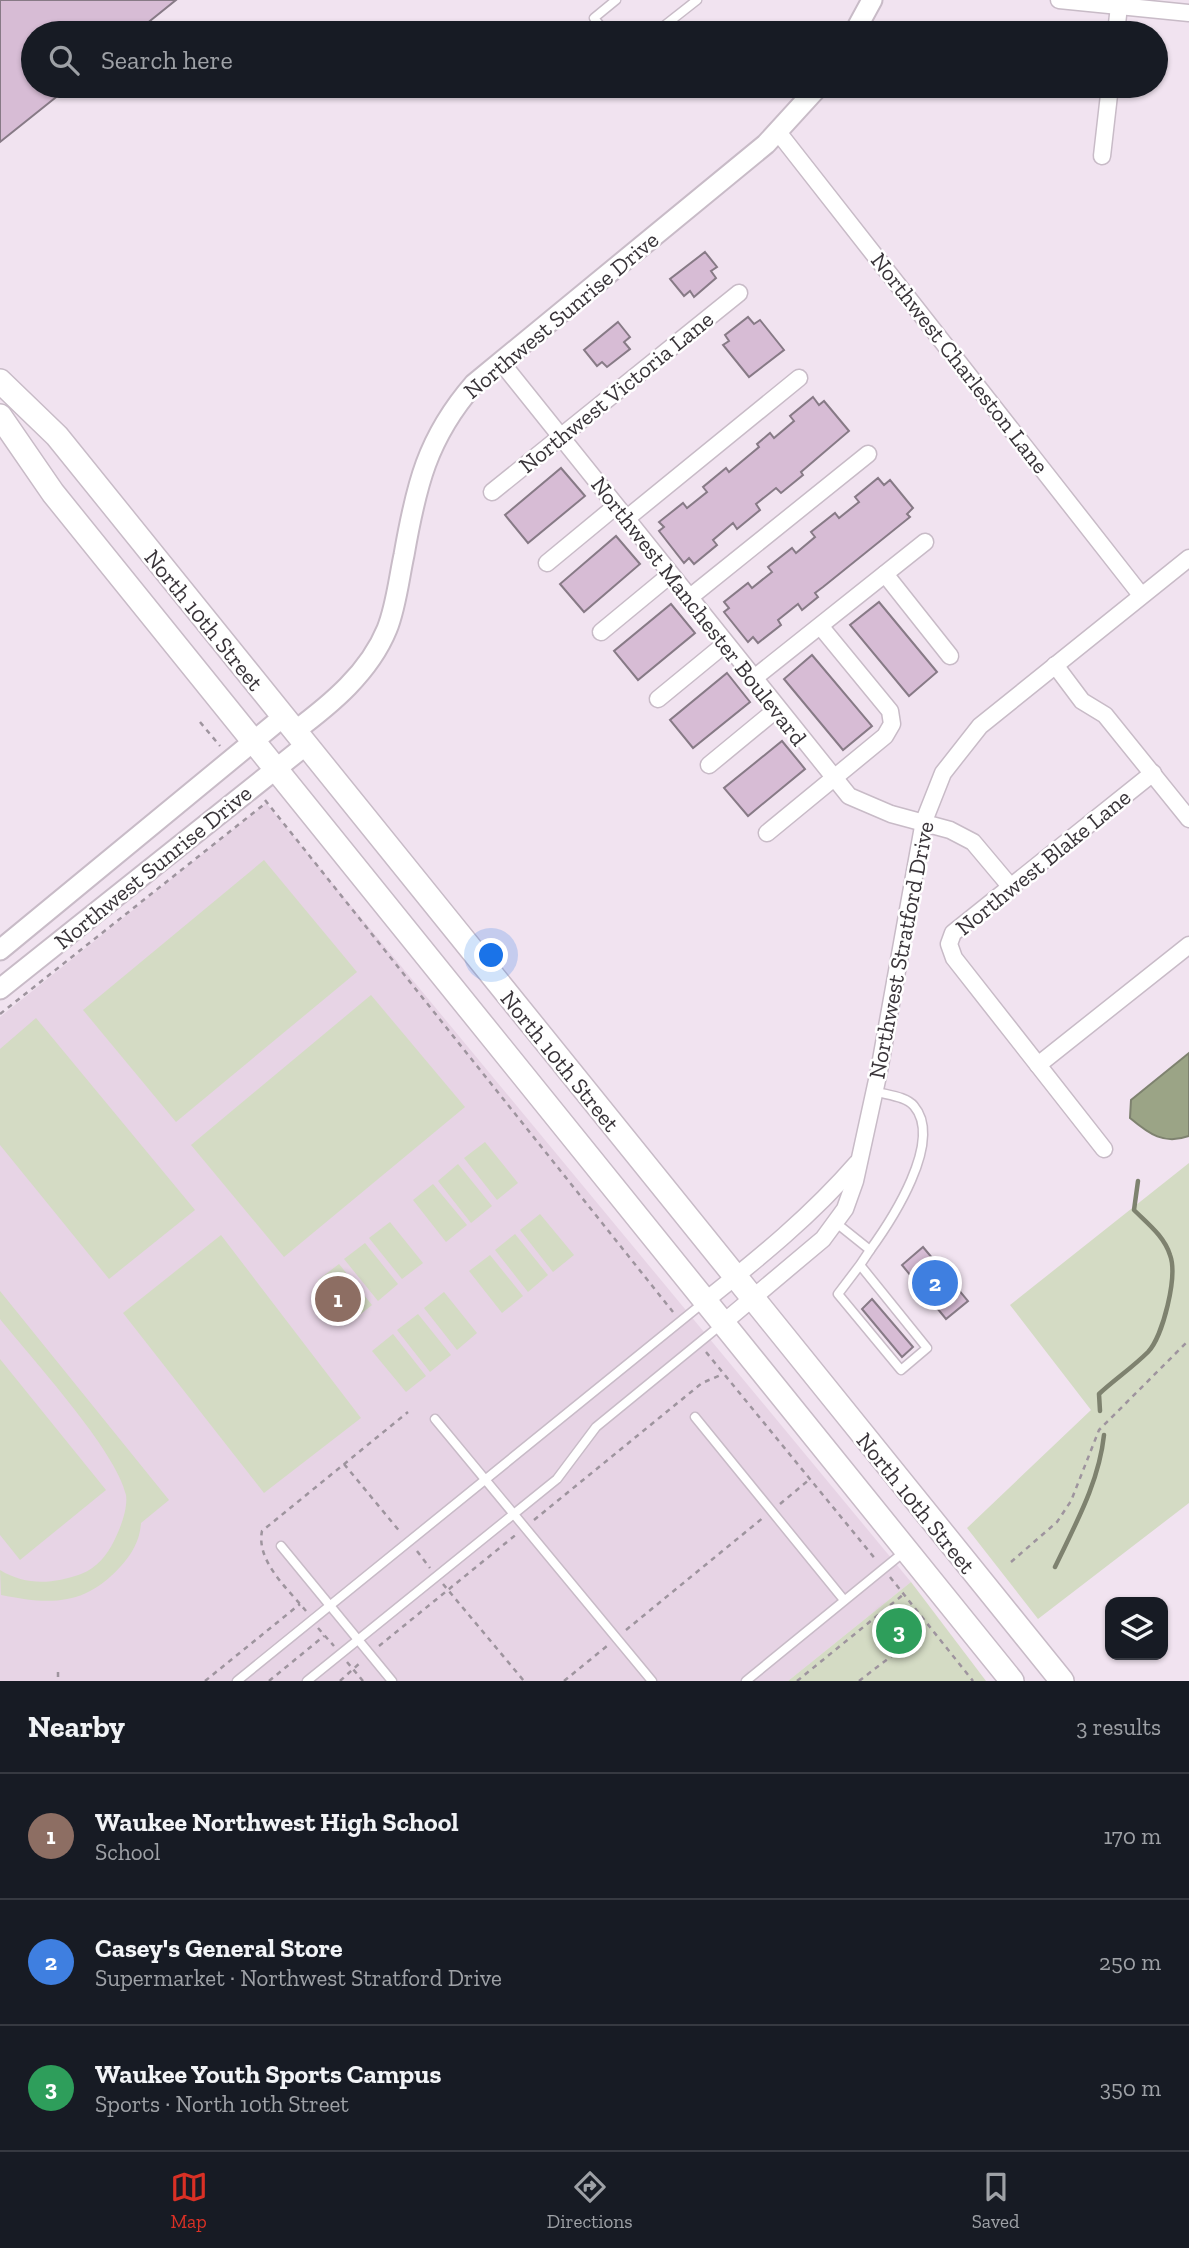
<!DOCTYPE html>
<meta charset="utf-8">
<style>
:root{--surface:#171b24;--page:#242831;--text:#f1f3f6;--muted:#9ea1a6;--line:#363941;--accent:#d93025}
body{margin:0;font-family:"Zilla Slab",serif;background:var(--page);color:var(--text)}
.controls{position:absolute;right:21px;bottom:21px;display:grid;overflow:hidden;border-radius:14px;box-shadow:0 2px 5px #0004}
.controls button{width:63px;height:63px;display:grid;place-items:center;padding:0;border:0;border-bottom:2px solid var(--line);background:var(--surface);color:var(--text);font:35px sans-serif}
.you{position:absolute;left:492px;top:956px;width:24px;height:24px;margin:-18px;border:5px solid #fff;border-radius:50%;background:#1a73e8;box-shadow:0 0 0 10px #1a73e833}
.badge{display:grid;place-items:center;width:46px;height:46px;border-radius:50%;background:var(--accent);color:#fff;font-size:23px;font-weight:700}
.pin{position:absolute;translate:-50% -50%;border:4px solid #fff;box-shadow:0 2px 7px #0006}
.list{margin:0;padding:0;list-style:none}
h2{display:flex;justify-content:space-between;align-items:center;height:91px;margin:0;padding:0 28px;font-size:30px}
h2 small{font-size:23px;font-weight:400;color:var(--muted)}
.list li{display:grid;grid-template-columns:46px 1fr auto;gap:21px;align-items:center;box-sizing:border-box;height:126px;padding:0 28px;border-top:2px solid var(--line)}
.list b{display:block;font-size:26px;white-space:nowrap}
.list p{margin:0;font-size:23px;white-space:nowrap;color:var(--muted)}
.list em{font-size:23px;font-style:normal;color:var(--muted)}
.icon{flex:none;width:38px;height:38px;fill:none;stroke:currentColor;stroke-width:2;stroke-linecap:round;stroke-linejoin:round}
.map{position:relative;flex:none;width:1189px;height:1681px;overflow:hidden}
.search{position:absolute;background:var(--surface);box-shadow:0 2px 5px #0004;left:21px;right:21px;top:21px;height:77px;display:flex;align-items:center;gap:18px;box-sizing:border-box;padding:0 24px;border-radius:38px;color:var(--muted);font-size:26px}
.sheet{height:469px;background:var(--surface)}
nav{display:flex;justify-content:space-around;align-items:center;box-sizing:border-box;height:98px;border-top:2px solid var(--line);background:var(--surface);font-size:19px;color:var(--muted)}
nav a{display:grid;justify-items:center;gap:4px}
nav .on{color:var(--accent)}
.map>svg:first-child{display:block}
</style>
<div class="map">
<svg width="1189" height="1681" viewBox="0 0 1189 1681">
<rect width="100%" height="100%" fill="#f1e3f0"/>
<polygon fill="#e7d4e5" points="266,803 911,1582 788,1681 0,1681 0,1017"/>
<g fill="#d4dbc4">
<polygon points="264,860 357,972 176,1122 83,1010"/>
<polygon points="371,995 465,1107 284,1257 191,1145"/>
<polygon points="36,1018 195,1210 109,1279 0,1145 0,1049"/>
<polygon points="485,1142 518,1183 497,1200 464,1158"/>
<polygon points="1189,1163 1189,1503 1038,1619 967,1528 1091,1410 1010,1305"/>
<polygon points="458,1164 492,1206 471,1223 438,1181"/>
<polygon points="433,1184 467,1225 446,1242 413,1200"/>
<polygon points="540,1214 574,1255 553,1272 520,1230"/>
<polygon points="390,1222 423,1263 402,1279 369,1238"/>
<polygon points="515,1234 548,1275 528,1292 495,1250"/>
<polygon points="221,1235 361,1418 264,1493 123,1313"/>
<polygon points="365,1243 398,1284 378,1301 344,1259"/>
<polygon points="490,1255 523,1296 502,1313 469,1271"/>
<polygon points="339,1264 372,1305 351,1322 318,1280"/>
<path d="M0,1291L169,1500L141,1523C140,1540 132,1554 121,1566C85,1606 51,1605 1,1595L0,1570C26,1586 53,1584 81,1574C97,1568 107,1555 114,1541C120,1529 128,1509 126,1495C116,1450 32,1359 0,1319Z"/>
<polygon points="444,1292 477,1333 457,1350 424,1308"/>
<polygon points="418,1314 451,1355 430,1372 397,1330"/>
<polygon points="393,1334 426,1376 406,1392 372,1351"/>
<polygon points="0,1359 106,1490 20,1560 0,1535"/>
<polygon points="911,1582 986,1681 788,1681"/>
</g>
<path fill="#9ba486" stroke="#7e826f" stroke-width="2" d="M1189,1053V1136C1164,1145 1149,1134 1130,1118L1131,1100Z"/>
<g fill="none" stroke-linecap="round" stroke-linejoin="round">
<g stroke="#7e826f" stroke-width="4.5">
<path d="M1100,1411L1099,1394C1114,1380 1133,1367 1148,1352C1163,1336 1178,1276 1170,1255C1164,1236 1148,1224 1134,1210L1138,1181"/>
<path d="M1055,1567C1076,1523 1099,1482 1104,1435"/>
</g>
</g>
<g fill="#d7bcd5" stroke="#877a86" stroke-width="2">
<polygon points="0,0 176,0 135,33 33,33 33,86 70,86 0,142"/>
<polygon points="705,252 717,267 711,271 716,278 694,297 690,291 684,296 670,279"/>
<polygon points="748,317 754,324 760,320 784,350 749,377 723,345 729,341 725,335"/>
<polygon points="618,322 630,337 624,342 630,349 607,367 602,362 597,366 584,350"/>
<polygon points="813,397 819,405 824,401 849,431 801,472 803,475 781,493 776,488 756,504 760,510 737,529 733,523 713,540 717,545 694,564 689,558 684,563 659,531 664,527 659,522 683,503 687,508 707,492 703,487 726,468 729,472 759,447 757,444 770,433 774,438 794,421 790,416"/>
<polygon points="561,468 585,496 528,543 505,515"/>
<polygon points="878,478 884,485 890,480 913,508 907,514 910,517 823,587 815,593 818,597 802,610 798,604 778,620 781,625 758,643 753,637 748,642 724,612 729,608 724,602 748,583 752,588 772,572 768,567 792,548 796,553 815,537 811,532 835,513 839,518 859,502 855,497"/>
<polygon points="616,536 640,564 584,612 560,584"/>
<polygon points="879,602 937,672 909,696 850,625"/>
<polygon points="671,604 695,633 638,680 614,651"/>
<polygon points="812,655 872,726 843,750 784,679"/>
<polygon points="727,673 750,702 693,748 670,720"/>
<polygon points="782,741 805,769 748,816 724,788"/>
<polygon points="923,1247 968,1301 946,1319 902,1265"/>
<polygon points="872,1299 913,1347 902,1357 862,1309"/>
</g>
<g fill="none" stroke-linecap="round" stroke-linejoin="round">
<g stroke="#c8bbc7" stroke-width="11">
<g id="service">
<polyline points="606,33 594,18 616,0"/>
<polyline points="655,33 697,0"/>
<polyline points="835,1222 870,1250 860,1265 927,1348 901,1370 838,1294 860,1265"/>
<path d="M870,1250C891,1221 944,1141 914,1106C906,1096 886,1095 874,1091"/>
<polyline points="695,1417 844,1600"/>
<polyline points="435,1419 652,1681"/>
<polyline points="281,1546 392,1681"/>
<polyline points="237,1681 703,1303"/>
<polyline points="307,1681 557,1479 596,1427 722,1324"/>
<polyline points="746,1681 904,1552"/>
</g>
</g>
<g stroke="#c8bbc7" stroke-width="19">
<g id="minor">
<polyline points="1059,0 1189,13"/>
<polyline points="1116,33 1119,6"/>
<polyline points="778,132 1141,595"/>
<polyline points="1102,156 1110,86"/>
<polyline points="501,362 849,796 891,814 950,830 973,842 1010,886"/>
<polyline points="492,492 739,293"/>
<polyline points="626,519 799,378"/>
<polyline points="547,563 616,506"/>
<polyline points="885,574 950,656"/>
<polyline points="689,598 868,454"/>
<polyline points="601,632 670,575"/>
<polyline points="1055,665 1082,701 1105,715 1189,819"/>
<polyline points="753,679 925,542"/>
<polyline points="658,699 725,644"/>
<polyline points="709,765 777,709"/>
<polyline points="767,833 885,736 892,724 890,711 821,627"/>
<polyline points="1038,1065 1189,945"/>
<polyline points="1104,1149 954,958 949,944 953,933 1153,773"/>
<path d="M705,1301C759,1258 811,1216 857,1163"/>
<polyline points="723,1323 823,1239 845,1209 855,1181 879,1071 924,821 943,773 980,726 1189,558"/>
</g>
</g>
<g stroke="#c8bbc7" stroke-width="23">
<g id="tertiary">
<polyline points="854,33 872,0"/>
<path d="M295,731C331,704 369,673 387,629C396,607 399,578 404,555C416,486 427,438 474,384L766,144L819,86"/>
<polyline points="0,950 283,717"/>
<polyline points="0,989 306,745"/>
</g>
</g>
<g stroke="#c8bbc7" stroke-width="26">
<g id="secondary">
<polyline points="0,381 57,436 1062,1681"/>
<polyline points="0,416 53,493 1012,1681"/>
</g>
</g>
<g stroke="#9e949e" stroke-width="2.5" stroke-dasharray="5 5" stroke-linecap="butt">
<polyline points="200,722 220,746"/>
<polyline points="265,800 673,1312"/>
<polyline points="0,1014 267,802"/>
<polyline points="706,1352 877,1561"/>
<polyline points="344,1464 401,1533"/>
<polyline points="780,1504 810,1479"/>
<polyline points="534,1520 702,1383 723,1374"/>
<polyline points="417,1551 430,1568"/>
<polyline points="1011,1562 1057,1522 1071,1501 1099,1430 1189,1340"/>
<polyline points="890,1577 973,1681"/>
<polyline points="443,1584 524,1681"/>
<path d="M306,1611C287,1588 256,1561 262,1531L408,1412"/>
<polyline points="318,1628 334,1646"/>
<polyline points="626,1630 764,1517"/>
<polyline points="379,1646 518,1533"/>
<polyline points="347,1662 363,1681"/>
<polyline points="58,1672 58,1681"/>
<polyline points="205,1681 300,1604"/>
<polyline points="269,1681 324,1636"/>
<polyline points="340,1681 361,1662"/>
<polyline points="564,1681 607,1646"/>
<polyline points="797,1681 904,1594"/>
<polyline points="859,1681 915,1638"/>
</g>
<use href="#service" stroke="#fff" stroke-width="8"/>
<use href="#minor" stroke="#fff" stroke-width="16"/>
<use href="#tertiary" stroke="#fff" stroke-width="19"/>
<use href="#secondary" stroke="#fff" stroke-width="23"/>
</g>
<g text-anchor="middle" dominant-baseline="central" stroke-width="5" stroke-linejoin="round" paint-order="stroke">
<g font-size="23" fill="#393439" stroke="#fff">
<text transform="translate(561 315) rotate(-40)">Northwest Sunrise Drive</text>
<text transform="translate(960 363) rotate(52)">Northwest Charleston Lane</text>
<text transform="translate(616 392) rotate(-39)">Northwest Victoria Lane</text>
<text transform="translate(699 611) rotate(52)">Northwest Manchester Boulevard</text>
<text transform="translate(204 620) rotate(51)">North 10th Street</text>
<text transform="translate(1043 862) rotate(-39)">Northwest Blake Lane</text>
<text transform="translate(153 867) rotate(-39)">Northwest Sunrise Drive</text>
<text transform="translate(901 950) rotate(-79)">Northwest Stratford Drive</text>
<text transform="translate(560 1061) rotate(51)">North 10th Street</text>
<text transform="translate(916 1503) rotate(51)">North 10th Street</text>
</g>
</g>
</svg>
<div class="controls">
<button><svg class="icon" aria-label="layers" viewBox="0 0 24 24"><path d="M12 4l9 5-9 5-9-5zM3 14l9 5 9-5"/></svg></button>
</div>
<div class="you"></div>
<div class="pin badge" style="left:338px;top:1299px;background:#8d6e63">1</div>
<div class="pin badge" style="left:935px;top:1283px;background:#3f7fe0">2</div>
<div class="pin badge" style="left:899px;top:1631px;background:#2e9e5b">3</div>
<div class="search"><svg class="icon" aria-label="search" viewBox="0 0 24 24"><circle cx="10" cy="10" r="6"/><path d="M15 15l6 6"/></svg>Search here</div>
</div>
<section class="sheet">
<h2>Nearby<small>3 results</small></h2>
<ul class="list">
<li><span class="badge" style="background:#8d6e63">1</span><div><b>Waukee Northwest High School</b><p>School</p></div><em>170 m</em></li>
<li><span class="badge" style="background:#3f7fe0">2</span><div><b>Casey's General Store</b><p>Supermarket · Northwest Stratford Drive</p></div><em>250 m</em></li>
<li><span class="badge" style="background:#2e9e5b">3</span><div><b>Waukee Youth Sports Campus</b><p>Sports · North 10th Street</p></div><em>350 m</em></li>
</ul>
</section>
<nav>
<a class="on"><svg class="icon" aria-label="map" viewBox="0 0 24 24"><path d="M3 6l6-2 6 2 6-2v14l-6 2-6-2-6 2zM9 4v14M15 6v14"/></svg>Map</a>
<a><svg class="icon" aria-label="directions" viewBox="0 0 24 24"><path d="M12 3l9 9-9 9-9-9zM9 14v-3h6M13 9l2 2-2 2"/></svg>Directions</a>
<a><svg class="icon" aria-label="saved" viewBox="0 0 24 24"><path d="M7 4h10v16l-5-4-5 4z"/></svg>Saved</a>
</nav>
